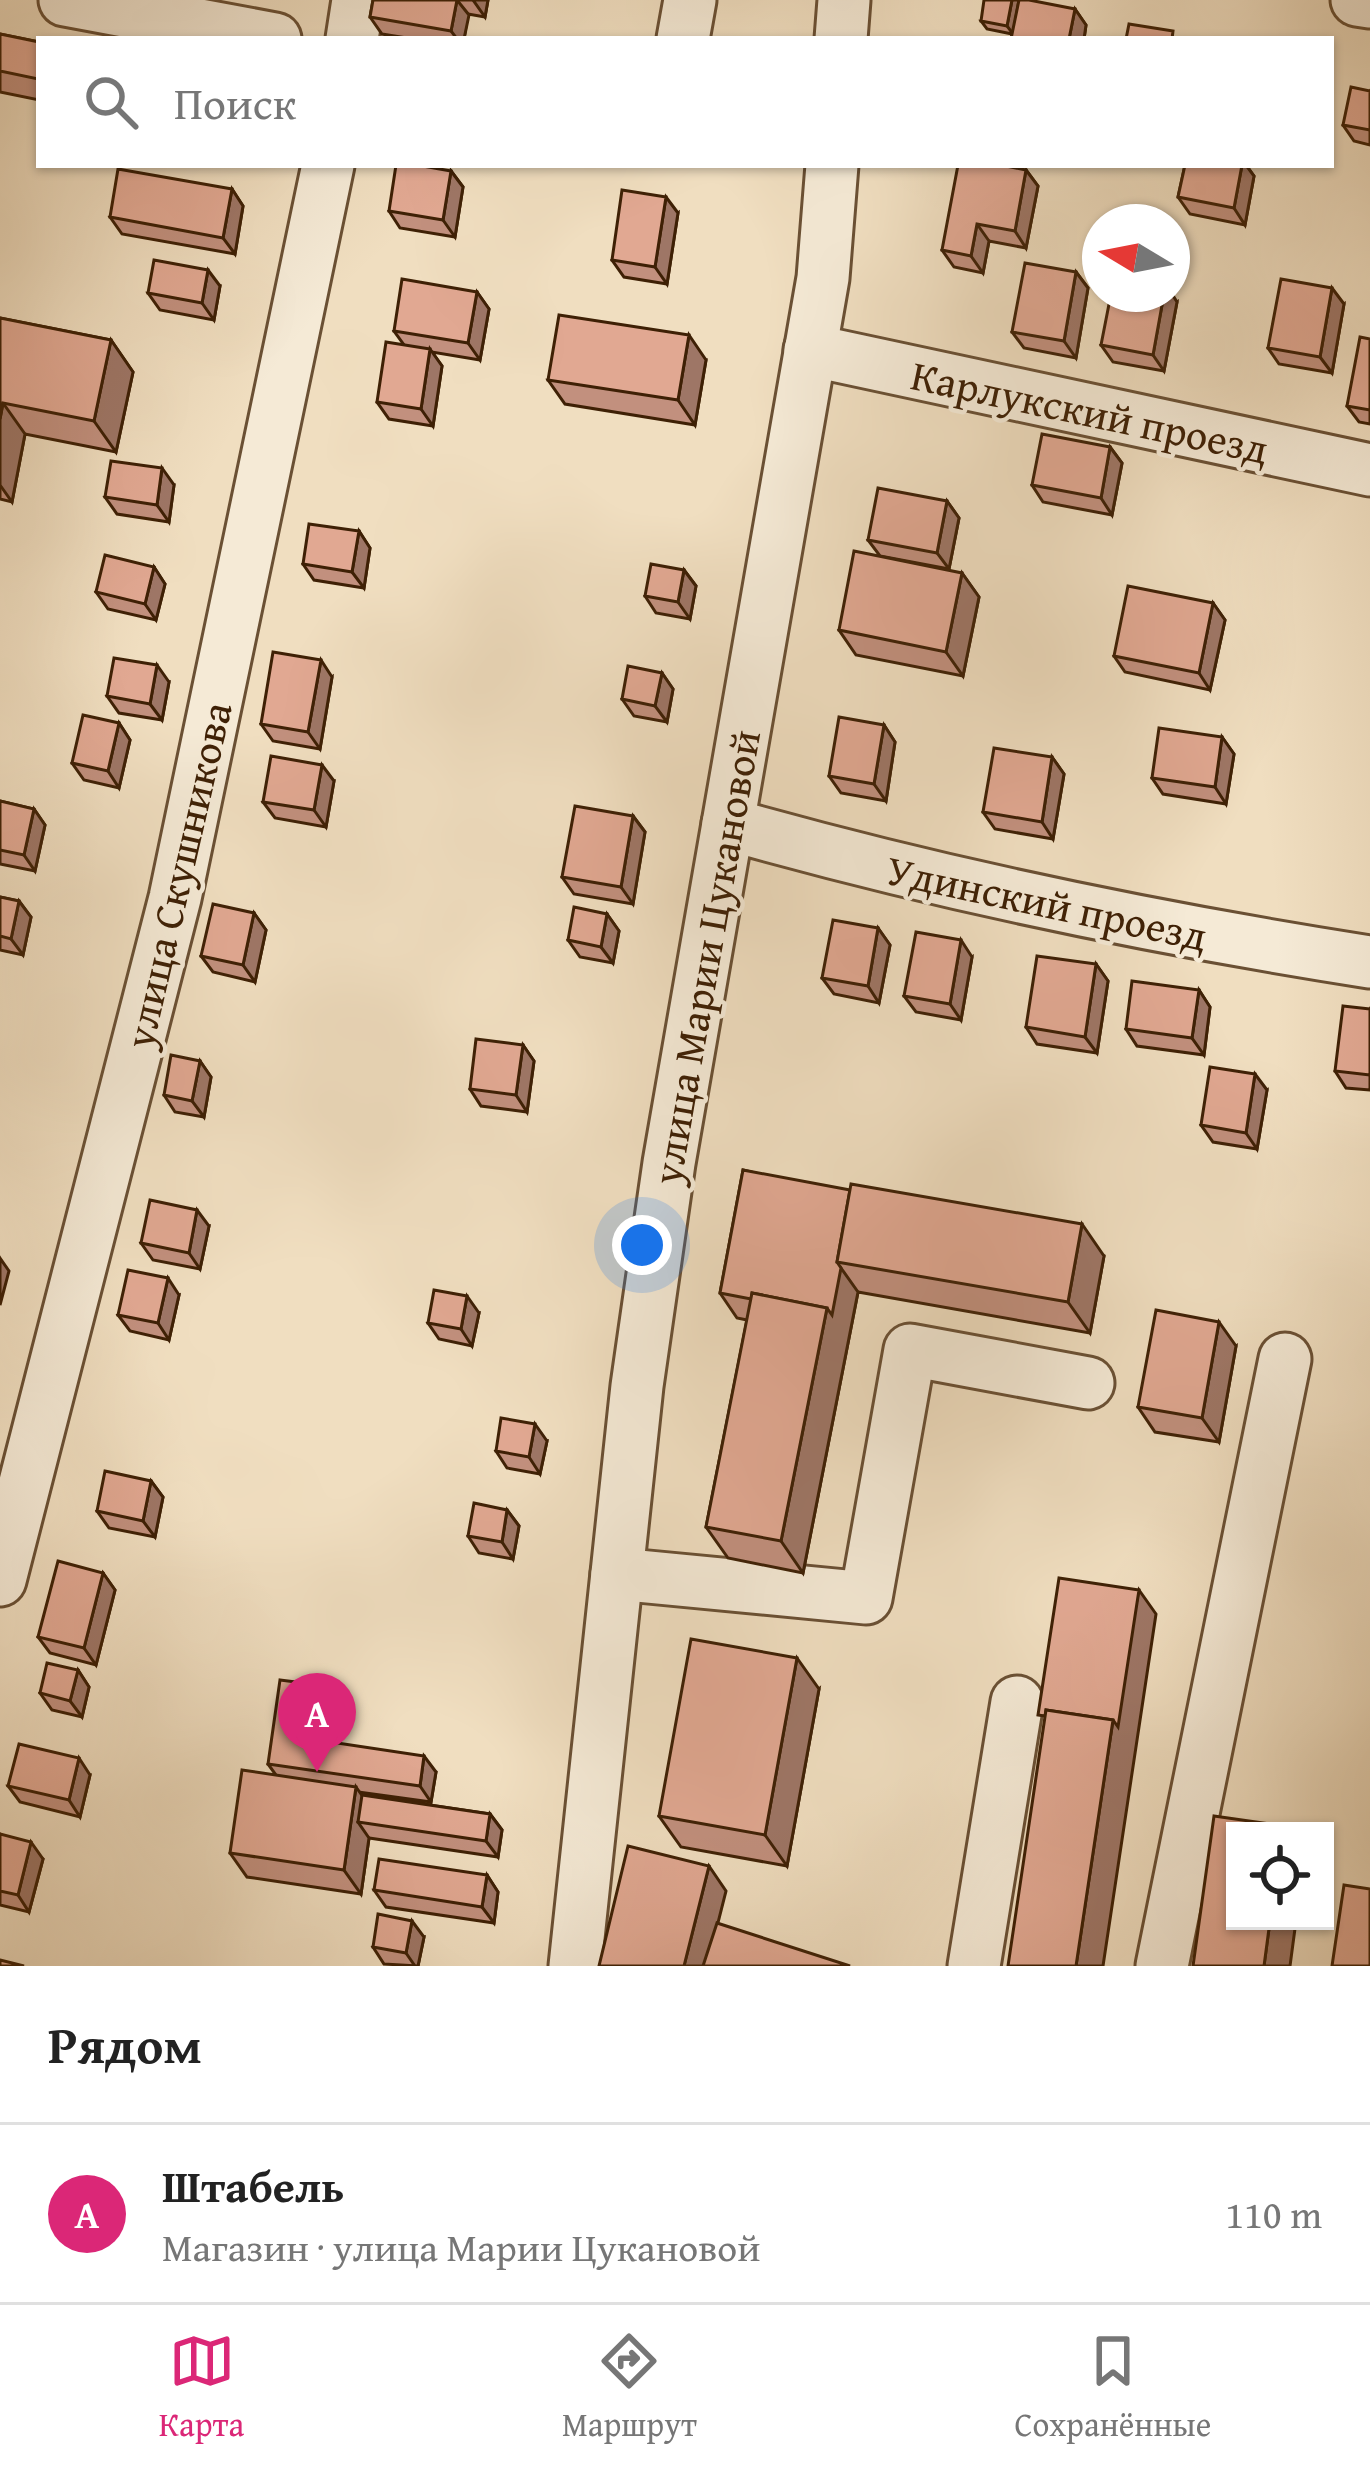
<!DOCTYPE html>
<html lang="ru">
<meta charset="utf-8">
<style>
:root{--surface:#fff;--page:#f2f2f2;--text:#222;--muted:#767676;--line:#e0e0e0;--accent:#db2777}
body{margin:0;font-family:"Gentium Book Plus",serif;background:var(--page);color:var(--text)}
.controls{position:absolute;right:36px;bottom:36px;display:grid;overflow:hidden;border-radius:0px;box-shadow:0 3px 9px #0004}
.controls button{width:108px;height:108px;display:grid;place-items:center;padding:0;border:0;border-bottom:3px solid var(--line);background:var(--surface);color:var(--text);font:60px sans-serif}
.compass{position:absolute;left:1082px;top:204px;width:108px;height:108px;border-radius:50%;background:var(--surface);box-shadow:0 3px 9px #0004;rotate:280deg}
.you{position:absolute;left:642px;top:1245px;width:42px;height:42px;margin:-30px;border:9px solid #fff;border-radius:50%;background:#1a73e8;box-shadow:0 0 0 18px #1a73e833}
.badge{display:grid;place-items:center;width:78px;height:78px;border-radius:50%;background:var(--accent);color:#fff;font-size:39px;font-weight:700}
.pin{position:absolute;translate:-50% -99px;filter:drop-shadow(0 3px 6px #0008)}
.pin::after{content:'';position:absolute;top:63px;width:42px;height:36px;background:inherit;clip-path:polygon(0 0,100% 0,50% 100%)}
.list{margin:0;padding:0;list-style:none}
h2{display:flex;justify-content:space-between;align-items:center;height:156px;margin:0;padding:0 48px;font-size:51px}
h2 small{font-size:39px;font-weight:400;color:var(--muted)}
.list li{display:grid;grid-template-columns:78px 1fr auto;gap:36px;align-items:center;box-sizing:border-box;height:180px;padding:0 48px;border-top:3px solid var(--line)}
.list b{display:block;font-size:45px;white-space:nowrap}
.list p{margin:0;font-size:39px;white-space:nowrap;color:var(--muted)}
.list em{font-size:39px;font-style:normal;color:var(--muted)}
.icon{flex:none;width:66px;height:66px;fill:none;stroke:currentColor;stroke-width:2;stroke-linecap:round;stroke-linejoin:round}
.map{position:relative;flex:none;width:1370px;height:1966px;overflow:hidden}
.search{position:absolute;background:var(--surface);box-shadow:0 3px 9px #0004;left:36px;right:36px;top:36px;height:132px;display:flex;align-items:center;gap:30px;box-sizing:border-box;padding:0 42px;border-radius:0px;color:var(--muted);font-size:45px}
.sheet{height:336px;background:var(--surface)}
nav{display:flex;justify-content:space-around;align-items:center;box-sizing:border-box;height:168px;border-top:3px solid var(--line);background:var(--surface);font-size:33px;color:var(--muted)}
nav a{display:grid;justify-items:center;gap:6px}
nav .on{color:var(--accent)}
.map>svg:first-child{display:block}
</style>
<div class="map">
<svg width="1370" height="1966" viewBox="0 0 1370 1966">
<rect width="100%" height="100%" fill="#f0dec0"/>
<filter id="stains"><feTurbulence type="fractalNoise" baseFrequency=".00167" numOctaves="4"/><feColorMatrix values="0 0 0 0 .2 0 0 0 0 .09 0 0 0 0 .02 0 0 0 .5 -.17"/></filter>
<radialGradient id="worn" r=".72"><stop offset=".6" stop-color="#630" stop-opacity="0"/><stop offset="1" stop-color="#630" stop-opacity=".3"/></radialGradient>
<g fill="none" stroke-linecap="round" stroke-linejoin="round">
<g stroke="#6a5034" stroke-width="57">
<g id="minor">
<polyline points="65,0 275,39"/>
<polyline points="1357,0 1370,2"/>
<polyline points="352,39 358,0"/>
<polyline points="683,39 690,0"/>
<polyline points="841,39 844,0"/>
<polyline points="810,350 1370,470"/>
<path d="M728,824C940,884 1152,928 1370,962"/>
<polyline points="617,1574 866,1598 910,1350 1088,1383"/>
<polyline points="0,1580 175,898 328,165"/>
<polyline points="575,1966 637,1386 669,1163 823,278 832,165"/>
<polyline points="974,1966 1017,1702"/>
<polyline points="1162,1966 1285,1359"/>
</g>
</g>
<use href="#minor" stroke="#f5ead6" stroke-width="51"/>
</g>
<g fill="#c2907e" stroke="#3e2005" stroke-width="3">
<polygon points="373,0 488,0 485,17 468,14 464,39 413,39 382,34 370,17"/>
<polygon points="1075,9 1086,25 1084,39 1011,39 1012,34 987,29 981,21"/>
<polygon points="0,34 39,42 39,100 0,92"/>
<polygon points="1370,91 1370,145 1354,141 1343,125"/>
<polygon points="1185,165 1246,165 1254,176 1245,225 1190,214 1178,197"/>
<polygon points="1026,170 1038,186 1026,248 989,241 983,273 954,267 942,250"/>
<polygon points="451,171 463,187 455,237 400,228 389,211"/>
<polygon points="232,189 243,206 235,254 122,234 110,217"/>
<polygon points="678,213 667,284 624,277 612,260"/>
<polygon points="1076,272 1088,288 1076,358 1024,348 1012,332"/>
<polygon points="220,286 214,320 160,310 148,293"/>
<polygon points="477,292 489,309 480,360 432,352 442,366 433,426 389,419 377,402 404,345 394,331"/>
<polygon points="1177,302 1164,371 1113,362 1101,345"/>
<polygon points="1344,304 1332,373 1279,364 1268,348"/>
<polygon points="0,318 111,340 133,372 116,452 25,434 12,502 0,499"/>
<polygon points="1370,339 1370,424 1359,422 1347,406"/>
<polygon points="706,360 695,425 565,404 548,380"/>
<polygon points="1110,447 1122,463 1112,515 1043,502 1032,485"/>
<polygon points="174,485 169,522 117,514 105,497"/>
<polygon points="947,501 959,518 949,569 880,556 868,540"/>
<polygon points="359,531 370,548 364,588 314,580 303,564"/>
<polygon points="154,567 165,584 156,620 108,609 96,592"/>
<polygon points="684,570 696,586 690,619 656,613 645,596"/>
<polygon points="962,573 979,597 963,676 856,655 839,630"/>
<polygon points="1213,603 1225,620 1210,690 1125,672 1114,656"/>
<polygon points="662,673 673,689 667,722 634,716 622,699"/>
<polygon points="332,677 320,749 273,741 261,724"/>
<polygon points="169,682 162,720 119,713 107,696"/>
<polygon points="119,723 130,740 119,788 84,780 72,763"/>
<polygon points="884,725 895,742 886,801 841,793 829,776"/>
<polygon points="1222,737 1234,754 1226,804 1163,794 1152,778"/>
<polygon points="1052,757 1064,774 1053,839 995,829 983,812"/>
<polygon points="334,781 326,827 275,818 263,802"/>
<polygon points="0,801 34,809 45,825 35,871 0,864"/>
<polygon points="633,816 645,832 633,904 574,894 562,877"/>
<polygon points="0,897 19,901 31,917 23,955 0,950"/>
<polygon points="254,913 266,930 255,982 213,972 201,956"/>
<polygon points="607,914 619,931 613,963 580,957 568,940"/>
<polygon points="878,928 890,945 879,1003 834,994 822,978"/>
<polygon points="972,957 961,1020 916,1012 904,996"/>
<polygon points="1096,964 1108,981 1097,1053 1037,1044 1026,1027"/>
<polygon points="1199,990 1210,1007 1204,1055 1137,1046 1126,1029"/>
<polygon points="1370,1009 1370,1090 1346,1088 1335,1071"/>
<polygon points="523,1045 534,1061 527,1112 481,1106 470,1089"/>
<polygon points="200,1061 211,1077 204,1117 175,1112 164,1095"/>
<polygon points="1267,1090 1257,1149 1213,1142 1201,1125"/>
<polygon points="743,1170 1104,1256 1090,1333 858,1292 803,1573 728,1558 706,1527 747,1320 737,1318 720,1293"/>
<polygon points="209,1226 200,1269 153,1260 141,1243"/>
<polygon points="179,1295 169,1340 130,1331 118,1315"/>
<polygon points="479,1313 472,1346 439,1339 428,1323"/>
<polygon points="1236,1346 1219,1442 1155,1432 1138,1407"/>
<polygon points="547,1441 540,1474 507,1468 496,1451"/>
<polygon points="151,1481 163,1497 155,1537 109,1528 97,1511"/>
<polygon points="507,1510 519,1526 513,1559 479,1553 468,1536"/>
<polygon points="103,1573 115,1590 96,1665 50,1653 38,1637"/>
<polygon points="78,1670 89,1687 82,1717 52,1710 40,1693"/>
<polygon points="819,1689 787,1866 681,1847 659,1816"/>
<polygon points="324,1701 318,1740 436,1772 431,1802 359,1792 362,1795 490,1814 502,1830 498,1857 369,1838 361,1894 247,1877 230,1853 276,1775 268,1764"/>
<polygon points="90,1775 80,1817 20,1802 8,1786"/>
<polygon points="0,1834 43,1859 29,1912 0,1905"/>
<polygon points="487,1875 498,1892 494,1923 386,1907 374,1890"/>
<polygon points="424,1937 418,1966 384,1964 373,1947"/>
</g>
<g fill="#9e7666" stroke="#3e2005" stroke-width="3">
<polygon points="457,0 469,15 464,39 457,39 451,31"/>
<polygon points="473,0 488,0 485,17"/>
<polygon points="1012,0 1019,0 1013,34 1007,26"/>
<polygon points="1075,9 1086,25 1084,39 1069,39"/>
<polygon points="1242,165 1246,165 1254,176 1245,225 1234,208"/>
<polygon points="1026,170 1038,186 1026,248 1015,231"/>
<polygon points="451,171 463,187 455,237 443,220"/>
<polygon points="232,189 243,206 235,254 223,238"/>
<polygon points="666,197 678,213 667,284 655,267"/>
<polygon points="977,224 989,241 983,273 971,256"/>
<polygon points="208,270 220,286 214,320 202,303"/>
<polygon points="1076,272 1088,288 1076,358 1064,341"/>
<polygon points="1332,288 1344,304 1332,373 1320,357"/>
<polygon points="477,292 489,309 480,360 468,343"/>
<polygon points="1164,294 1172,294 1177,302 1164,371 1153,355"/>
<polygon points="689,335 706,360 695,425 678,400"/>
<polygon points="111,340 133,372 116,452 94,421"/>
<polygon points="430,349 442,366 433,426 421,409"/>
<polygon points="3,403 25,434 12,502 0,485 0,419"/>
<polygon points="1110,447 1122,463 1112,515 1101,498"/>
<polygon points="162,468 174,485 169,522 157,505"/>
<polygon points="947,501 959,518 949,569 937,553"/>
<polygon points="359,531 370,548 364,588 352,572"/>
<polygon points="154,567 165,584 156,620 145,604"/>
<polygon points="684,570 696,586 690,619 678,602"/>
<polygon points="962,573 979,597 963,676 946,652"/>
<polygon points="1213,603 1225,620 1210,690 1199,673"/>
<polygon points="321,660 332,677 320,749 308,732"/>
<polygon points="157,665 169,682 162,720 150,704"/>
<polygon points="662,673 673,689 667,722 655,706"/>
<polygon points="119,723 130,740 119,788 108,771"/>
<polygon points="884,725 895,742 886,801 874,784"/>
<polygon points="1222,737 1234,754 1226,804 1215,787"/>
<polygon points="1052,757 1064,774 1053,839 1042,822"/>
<polygon points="322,765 334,781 326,827 314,810"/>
<polygon points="34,809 45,825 35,871 24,855"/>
<polygon points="633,816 645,832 633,904 621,887"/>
<polygon points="19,901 31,917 23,955 11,939"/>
<polygon points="254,913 266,930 255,982 243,965"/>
<polygon points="607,914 619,931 613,963 601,947"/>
<polygon points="878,928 890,945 879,1003 868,986"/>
<polygon points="961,940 972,957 961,1020 950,1004"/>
<polygon points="1096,964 1108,981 1097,1053 1085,1037"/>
<polygon points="1199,990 1210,1007 1204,1055 1192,1038"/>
<polygon points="523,1045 534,1061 527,1112 516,1095"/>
<polygon points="200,1061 211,1077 204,1117 192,1101"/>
<polygon points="1255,1074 1267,1090 1257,1149 1246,1133"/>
<polygon points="197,1210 209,1226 200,1269 189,1253"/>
<polygon points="1082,1224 1104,1256 1090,1333 1068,1302"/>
<polygon points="0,1258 9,1271 0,1305"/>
<polygon points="841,1268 858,1292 803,1573 781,1541 827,1308"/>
<polygon points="168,1278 179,1295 169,1340 158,1323"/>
<polygon points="467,1296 479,1313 472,1346 461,1329"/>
<polygon points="1219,1322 1236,1346 1219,1442 1202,1418"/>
<polygon points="535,1424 547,1441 540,1474 529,1457"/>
<polygon points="151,1481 163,1497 155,1537 143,1521"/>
<polygon points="507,1510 519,1526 513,1559 502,1542"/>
<polygon points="103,1573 115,1590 96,1665 84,1648"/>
<polygon points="1139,1590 1156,1614 1103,1966 1076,1966 1113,1720"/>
<polygon points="797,1658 819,1689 787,1866 765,1835"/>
<polygon points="78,1670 89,1687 82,1717 70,1701"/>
<polygon points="312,1684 324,1701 316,1755 304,1738"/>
<polygon points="424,1756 436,1772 431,1802 420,1786"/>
<polygon points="79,1758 90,1775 80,1817 69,1800"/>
<polygon points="356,1787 373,1811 358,1822 369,1838 361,1894 344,1870"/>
<polygon points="490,1814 502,1830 498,1857 486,1841"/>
<polygon points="31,1842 43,1859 29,1912 18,1895"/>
<polygon points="709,1866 726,1891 707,1966 684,1966"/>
<polygon points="487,1875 498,1892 494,1923 482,1907"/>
<polygon points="412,1921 424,1937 418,1966 415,1966 406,1953"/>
<polygon points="1270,1921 1296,1921 1290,1966 1264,1966"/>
</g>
<g fill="#e1a892" stroke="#3e2005" stroke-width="3">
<polygon points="373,0 457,0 451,31 370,17"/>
<polygon points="984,0 1012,0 1007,26 981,21"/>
<polygon points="1019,0 1029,0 1075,9 1069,39 1011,39"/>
<polygon points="1129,24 1173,31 1172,39 1126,39"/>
<polygon points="0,34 39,42 38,79 0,71"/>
<polygon points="1351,87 1370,91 1370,130 1343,125"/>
<polygon points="396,165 417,165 451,171 443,220 389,211"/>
<polygon points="958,165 1001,165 1026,170 1015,231 977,224 971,256 942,250"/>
<polygon points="1185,165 1242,165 1234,208 1178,197"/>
<polygon points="118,169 232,189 223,238 110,217"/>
<polygon points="622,190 666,197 655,267 612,260"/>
<polygon points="154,260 208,270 202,303 148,293"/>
<polygon points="1025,263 1076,272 1064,341 1012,332"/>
<polygon points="402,279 477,292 468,343 394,331"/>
<polygon points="1281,279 1332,288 1320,357 1268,348"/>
<polygon points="1111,294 1164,294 1153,355 1101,345"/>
<polygon points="559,315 689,335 678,400 548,380"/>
<polygon points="0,318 111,340 94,421 3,403 0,419"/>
<polygon points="1360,337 1370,339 1370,410 1347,406"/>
<polygon points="386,342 430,349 421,409 377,402"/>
<polygon points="1042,434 1110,447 1101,498 1032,485"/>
<polygon points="111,461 162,468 157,505 105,497"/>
<polygon points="878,488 947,501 937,553 868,540"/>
<polygon points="309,524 359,531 352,572 303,564"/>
<polygon points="854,551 962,573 946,652 839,630"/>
<polygon points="105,555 154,567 145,604 96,592"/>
<polygon points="651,564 684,570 678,602 645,596"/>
<polygon points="1128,586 1213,603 1199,673 1114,656"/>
<polygon points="273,652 321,660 308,732 261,724"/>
<polygon points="114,658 157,665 150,704 107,696"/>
<polygon points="628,666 662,673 655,706 622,699"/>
<polygon points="83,715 119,723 108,771 72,763"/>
<polygon points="839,717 884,725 874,784 829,776"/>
<polygon points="1159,728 1222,737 1215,787 1152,778"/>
<polygon points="994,748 1052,757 1042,822 983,812"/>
<polygon points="271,756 322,765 314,810 263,802"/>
<polygon points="0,801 34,809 24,855 0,850"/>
<polygon points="575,806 633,816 621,887 562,877"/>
<polygon points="0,897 19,901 11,939 0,936"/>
<polygon points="213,904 254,913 243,965 201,956"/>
<polygon points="574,907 607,914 601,947 568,940"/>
<polygon points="833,920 878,928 868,986 822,978"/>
<polygon points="916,932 961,940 950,1004 904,996"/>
<polygon points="1037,956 1096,964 1085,1037 1026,1027"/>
<polygon points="1132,981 1199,990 1192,1038 1126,1029"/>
<polygon points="1343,1006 1370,1009 1370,1075 1335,1071"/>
<polygon points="476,1039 523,1045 516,1095 470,1089"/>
<polygon points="171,1055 200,1061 192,1101 164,1095"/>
<polygon points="1210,1067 1255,1074 1246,1133 1201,1125"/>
<polygon points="743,1170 850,1190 837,1262 841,1268 832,1315 827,1308 752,1293 751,1299 720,1293"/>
<polygon points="851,1184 1082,1224 1068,1302 837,1262"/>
<polygon points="150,1200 197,1210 189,1253 141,1243"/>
<polygon points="128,1270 168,1278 158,1323 118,1315"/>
<polygon points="434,1290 467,1296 461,1329 428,1323"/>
<polygon points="752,1293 827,1308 781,1541 706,1527"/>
<polygon points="1156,1310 1219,1322 1202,1418 1138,1407"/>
<polygon points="501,1418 535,1424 529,1457 496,1451"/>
<polygon points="105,1471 151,1481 143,1521 97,1511"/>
<polygon points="474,1503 507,1510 502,1542 468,1536"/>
<polygon points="58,1561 103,1573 84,1648 38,1637"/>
<polygon points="1059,1578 1139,1590 1118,1727 1113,1720 1046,1710 1045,1716 1038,1715"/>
<polygon points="691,1639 797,1658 765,1835 659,1816"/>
<polygon points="47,1663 78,1670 70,1701 40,1693"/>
<polygon points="280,1680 312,1684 304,1738 424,1756 420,1786 268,1764"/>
<polygon points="1046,1710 1113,1720 1076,1966 1008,1966"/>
<polygon points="19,1744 79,1758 69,1800 8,1786"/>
<polygon points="242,1770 356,1787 344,1870 230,1853"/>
<polygon points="362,1795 490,1814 486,1841 358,1822"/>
<polygon points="1214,1816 1284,1826 1283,1831 1235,1831 1235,1921 1270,1921 1264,1966 1193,1966"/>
<polygon points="0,1834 31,1842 18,1895 0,1891"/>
<polygon points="628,1846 709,1866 684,1966 599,1966"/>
<polygon points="379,1859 487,1875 482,1907 374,1890"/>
<polygon points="1344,1885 1370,1889 1370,1966 1332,1966"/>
<polygon points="378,1914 412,1921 406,1953 373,1947"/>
<polygon points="717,1923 850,1966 703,1966"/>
<polygon points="0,1960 24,1966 0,1966"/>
</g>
<g text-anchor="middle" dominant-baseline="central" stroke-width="9" stroke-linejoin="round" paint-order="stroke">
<g font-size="42" fill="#3e2005" stroke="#f5ead6">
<text transform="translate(1090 411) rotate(12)">Карлукский проезд</text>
<text transform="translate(177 875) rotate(-77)">улица Скушникова</text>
<text transform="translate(1047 902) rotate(12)">Удинский проезд</text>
<text transform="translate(705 957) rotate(-80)">улица Марии Цукановой</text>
</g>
</g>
<rect width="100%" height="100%" filter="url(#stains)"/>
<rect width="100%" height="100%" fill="url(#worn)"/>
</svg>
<div class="controls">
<button><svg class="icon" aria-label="locate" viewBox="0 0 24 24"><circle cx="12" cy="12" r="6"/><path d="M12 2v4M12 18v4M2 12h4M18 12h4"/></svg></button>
</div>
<svg class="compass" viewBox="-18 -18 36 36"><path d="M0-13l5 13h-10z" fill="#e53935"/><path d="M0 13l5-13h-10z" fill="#767676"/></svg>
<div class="you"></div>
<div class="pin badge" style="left:317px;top:1772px">A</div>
<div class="search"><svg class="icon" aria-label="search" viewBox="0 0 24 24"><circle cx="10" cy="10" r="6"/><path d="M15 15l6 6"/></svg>Поиск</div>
</div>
<section class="sheet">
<h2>Рядом<small></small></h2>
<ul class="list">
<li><span class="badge">A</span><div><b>Штабель</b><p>Магазин · улица Марии Цукановой</p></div><em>110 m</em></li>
</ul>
</section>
<nav>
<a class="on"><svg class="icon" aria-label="map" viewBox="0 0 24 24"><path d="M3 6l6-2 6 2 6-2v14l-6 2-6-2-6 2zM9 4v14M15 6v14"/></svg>Карта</a>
<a><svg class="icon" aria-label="directions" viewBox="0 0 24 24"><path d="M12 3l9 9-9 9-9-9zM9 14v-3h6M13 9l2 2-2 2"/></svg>Маршрут</a>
<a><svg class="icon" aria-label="saved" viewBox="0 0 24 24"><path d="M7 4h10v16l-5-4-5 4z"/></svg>Сохранённые</a>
</nav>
